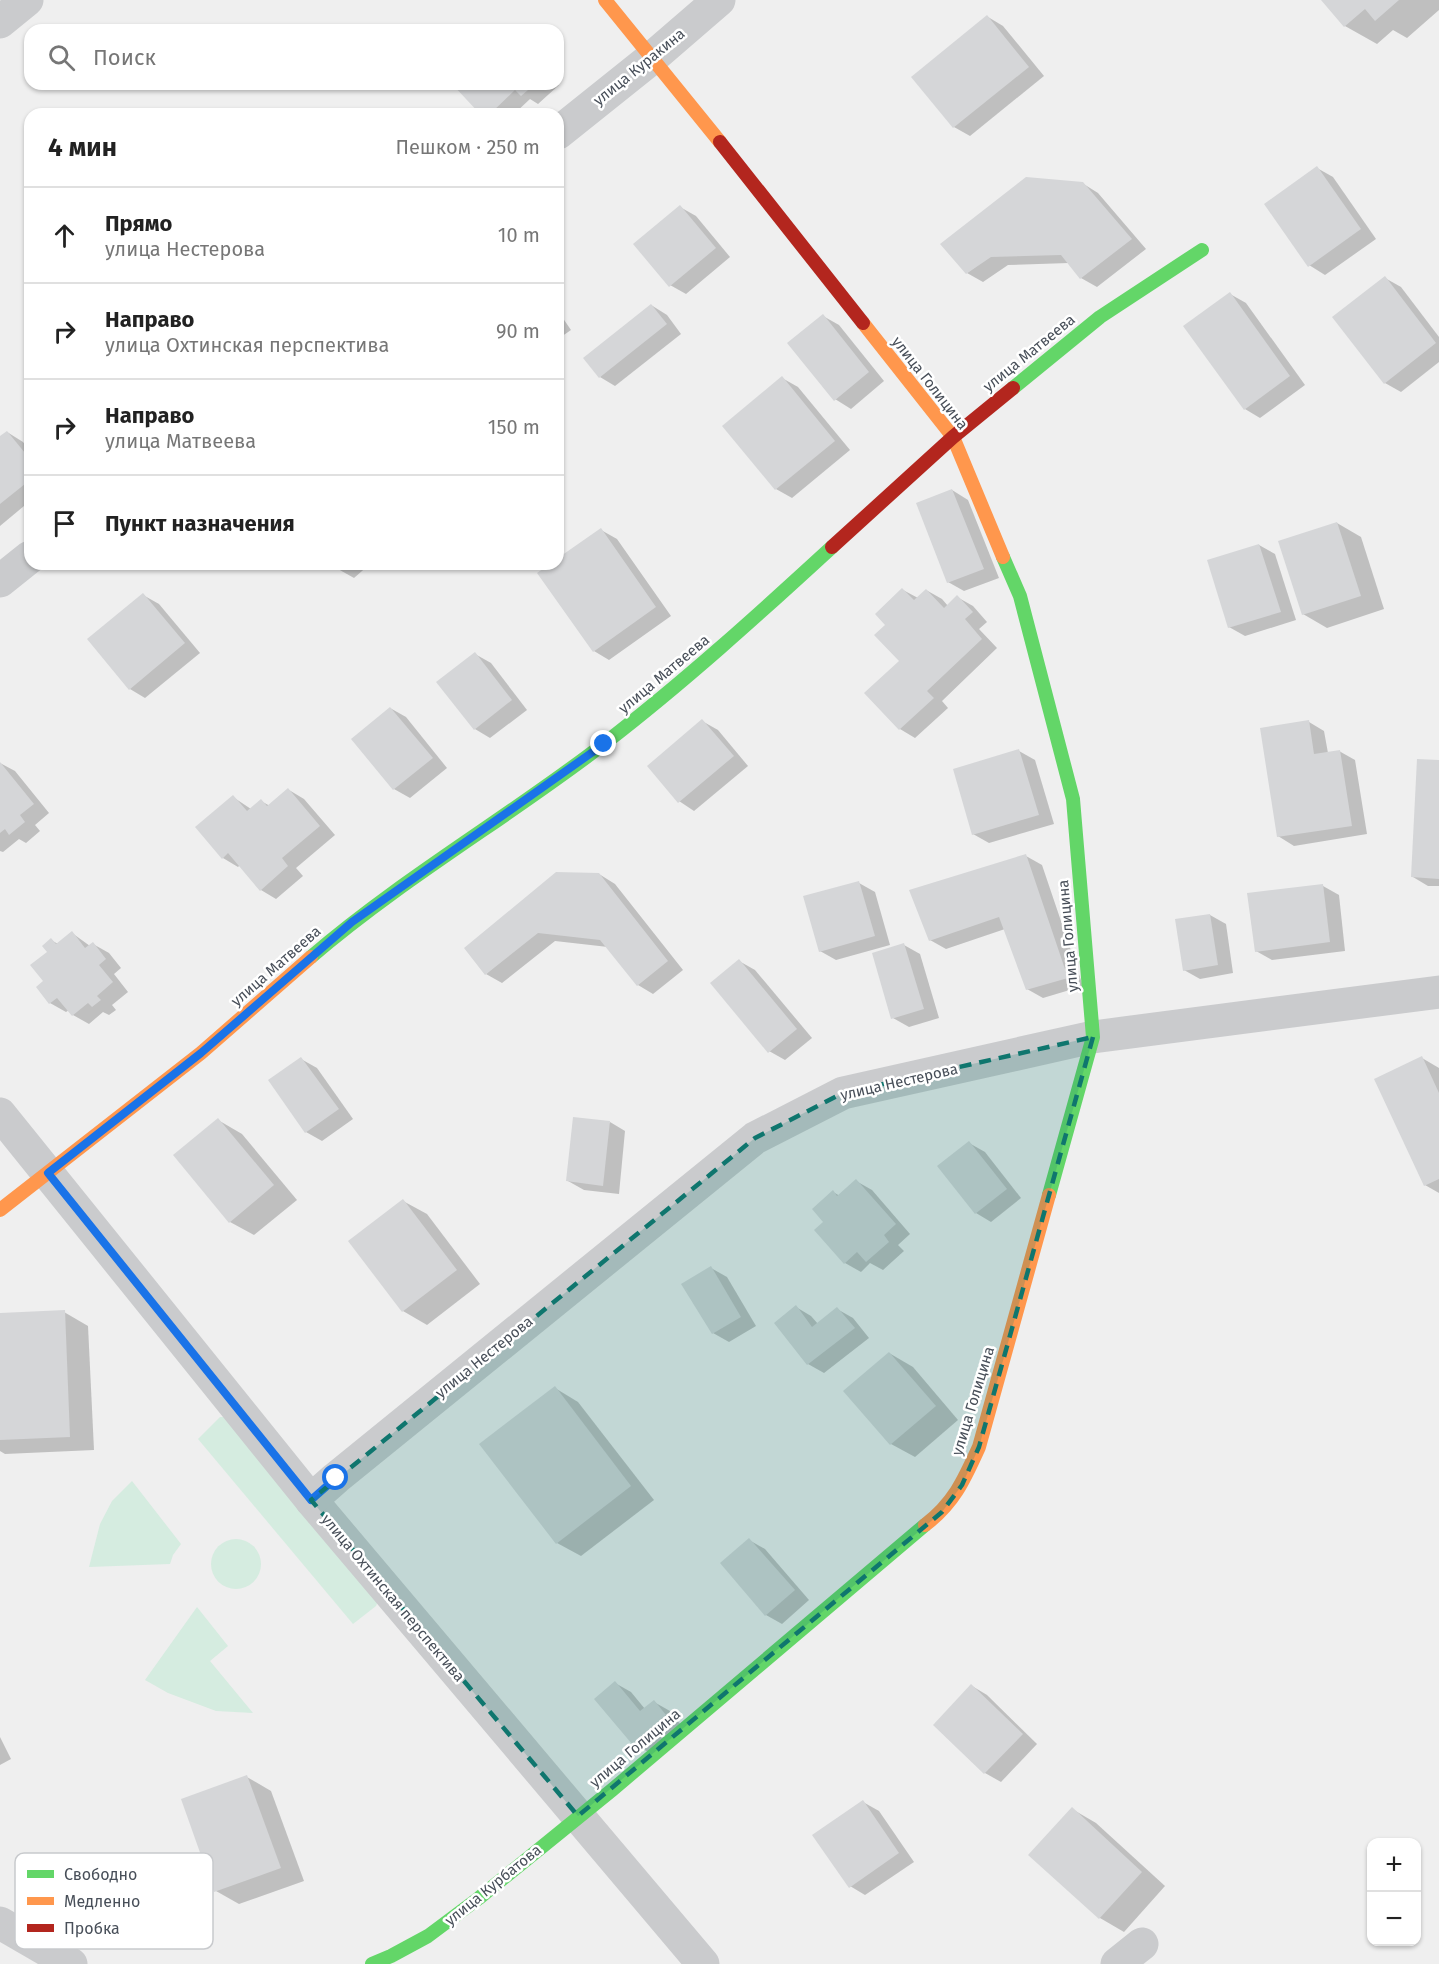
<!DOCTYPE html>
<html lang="ru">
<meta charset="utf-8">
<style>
:root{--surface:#fff;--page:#f6f6f6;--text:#222;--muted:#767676;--line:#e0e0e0}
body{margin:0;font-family:"Fira Sans",sans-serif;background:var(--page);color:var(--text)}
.controls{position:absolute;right:18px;bottom:18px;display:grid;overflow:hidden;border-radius:12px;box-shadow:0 2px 4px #0004}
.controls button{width:54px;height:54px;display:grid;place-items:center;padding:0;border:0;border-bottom:2px solid var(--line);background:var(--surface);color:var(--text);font:30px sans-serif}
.stop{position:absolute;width:18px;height:18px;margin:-14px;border:4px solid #1a73e8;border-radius:50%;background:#fff}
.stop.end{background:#1a73e8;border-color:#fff;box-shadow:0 2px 6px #0008}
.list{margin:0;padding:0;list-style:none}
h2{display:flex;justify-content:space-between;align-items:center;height:78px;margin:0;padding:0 24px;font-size:26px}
h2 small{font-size:20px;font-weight:400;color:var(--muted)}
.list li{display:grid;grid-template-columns:39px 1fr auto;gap:18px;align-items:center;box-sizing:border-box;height:96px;padding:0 24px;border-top:2px solid var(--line)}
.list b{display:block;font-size:22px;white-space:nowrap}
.list p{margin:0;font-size:20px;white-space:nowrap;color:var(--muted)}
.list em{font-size:20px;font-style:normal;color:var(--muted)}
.icon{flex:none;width:33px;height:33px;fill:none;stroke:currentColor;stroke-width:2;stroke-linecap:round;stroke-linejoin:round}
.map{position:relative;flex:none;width:1439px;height:1964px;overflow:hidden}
.search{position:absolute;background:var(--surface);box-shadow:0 2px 4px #0004;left:24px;top:24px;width:540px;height:66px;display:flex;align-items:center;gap:15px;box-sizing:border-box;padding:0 21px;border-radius:18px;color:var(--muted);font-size:22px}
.panel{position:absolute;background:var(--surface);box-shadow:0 2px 4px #0004;left:24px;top:108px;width:540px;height:462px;border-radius:18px}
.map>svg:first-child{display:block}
</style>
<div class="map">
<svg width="1439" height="1964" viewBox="0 0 1439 1964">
<rect width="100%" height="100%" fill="#efefef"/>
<g fill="#d5ece0">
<polygon points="220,1417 236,1417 381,1594 376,1606 353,1624 198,1439"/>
<polygon points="132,1481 181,1544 173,1555 170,1564 89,1567 100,1524 112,1501"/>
<circle cx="236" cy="1564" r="25"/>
<polygon points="197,1607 228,1646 210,1661 253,1713 216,1711 168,1693 145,1680"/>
</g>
<g fill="#0003">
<polygon points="1323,0 1439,0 1439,10 1407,38 1393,30 1377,44 1345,26"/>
<polygon points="988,17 1003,26 1044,76 970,136 954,127 914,78"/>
<polygon points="507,25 515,30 502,30"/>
<polygon points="487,26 494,30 483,30"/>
<polygon points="454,84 558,84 559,85 538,104 530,99 514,114 482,114"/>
<polygon points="1317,168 1333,177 1376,239 1325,275 1309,265"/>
<polygon points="1082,183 1098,193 1146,249 1097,287 1081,278 1069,263 1008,265 983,282 967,273"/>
<polygon points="680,207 696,216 730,257 686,294 670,285"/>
<polygon points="1385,278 1401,287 1439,337 1439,362 1401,392 1385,383"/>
<polygon points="1230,294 1246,303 1305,385 1260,418 1245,409"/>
<polygon points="651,305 667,315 681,334 615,386 600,377"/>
<polygon points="558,311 571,330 558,339"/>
<polygon points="823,316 839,325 884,381 851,409 835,399"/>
<polygon points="782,378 798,387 850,450 792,498 776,489"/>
<polygon points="7,432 23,442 30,451 30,501 0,526 0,438"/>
<polygon points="952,490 968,500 999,578 964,591 948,582"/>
<polygon points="1337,523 1361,537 1384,609 1327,628 1303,614"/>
<polygon points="601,530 617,539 671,616 609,660 594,651 553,564 558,564 558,560"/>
<polygon points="1259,545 1275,554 1296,620 1245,636 1229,627"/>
<polygon points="333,564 370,564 354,578 338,569"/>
<polygon points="903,590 918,598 926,590 942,599 948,606 957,597 973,606 987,622 979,629 997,648 942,701 948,708 915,738 900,729 901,661 887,625"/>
<polygon points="143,595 159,604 200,653 145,698 130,689"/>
<polygon points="475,654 491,663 527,710 490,738 475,729"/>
<polygon points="390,708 406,717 447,768 410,798 394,789 353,739"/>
<polygon points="702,721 718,730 748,766 694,811 679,801"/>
<polygon points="1309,722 1324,731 1328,753 1339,751 1355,760 1367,834 1294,846 1278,836"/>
<polygon points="1019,751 1035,760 1054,824 989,843 973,834"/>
<polygon points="1439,762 1439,886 1428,886 1413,877"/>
<polygon points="0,763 15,771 49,813 35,825 40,831 26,843 19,839 3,852 0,851"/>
<polygon points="289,790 304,799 335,835 296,868 303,876 276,899 261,890 240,865 238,867 223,858 233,797 251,809 261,801 270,806"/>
<polygon points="1026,856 1042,865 1083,986 1043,998 1027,989 1005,929 946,949 930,940"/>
<polygon points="599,874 615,884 683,970 653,994 638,985 608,947 555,941 502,983 486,974"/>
<polygon points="859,883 875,892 890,945 836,960 820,951"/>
<polygon points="1323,886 1339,895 1345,951 1272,960 1256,951"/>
<polygon points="1210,915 1226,924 1233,973 1200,979 1184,970"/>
<polygon points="72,933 90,946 93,944 109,953 121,968 114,974 128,992 112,1005 116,1010 109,1015 103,1012 89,1024 73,1015 69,1010 66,1012 50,1003 45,981 51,940 58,944"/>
<polygon points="904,945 920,954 939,1018 909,1027 893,1018"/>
<polygon points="739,961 755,970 812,1038 785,1060 769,1051"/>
<polygon points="1422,1058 1439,1068 1439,1193 1425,1185"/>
<polygon points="301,1059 317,1068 353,1119 322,1141 306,1132"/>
<polygon points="218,1120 242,1134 297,1200 254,1235 230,1222"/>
<polygon points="610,1122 625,1131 619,1194 584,1190 568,1181"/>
<polygon points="969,1143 985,1152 1021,1198 991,1222 976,1213"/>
<polygon points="856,1181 872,1190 910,1234 898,1245 904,1251 883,1270 870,1263 861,1272 845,1263 825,1222 833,1192 840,1196"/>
<polygon points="403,1201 427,1214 480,1284 427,1325 403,1311"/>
<polygon points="711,1268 727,1277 756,1326 729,1342 713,1333"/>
<polygon points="796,1307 811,1316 818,1324 837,1309 853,1318 869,1338 824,1373 808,1364"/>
<polygon points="64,1312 88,1326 94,1450 5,1454 0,1451 0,1315"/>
<polygon points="889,1353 913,1367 958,1420 915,1457 891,1444"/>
<polygon points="555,1388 578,1402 654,1500 581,1556 557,1543"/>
<polygon points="749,1540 765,1549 809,1600 782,1624 766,1615"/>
<polygon points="615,1683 631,1692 645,1709 654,1702 670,1711 681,1725 648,1752 633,1743"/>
<polygon points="972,1686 987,1695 1037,1744 1001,1782 985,1773"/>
<polygon points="0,1737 11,1759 0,1765"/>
<polygon points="247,1777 271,1791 304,1881 239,1904 216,1891"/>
<polygon points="863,1802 879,1811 914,1862 865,1895 850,1886"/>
<polygon points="1072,1809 1096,1823 1165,1886 1124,1932 1100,1918 1031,1855"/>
</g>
<g fill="#d5d6d8">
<polygon points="1321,0 1399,0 1375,21 1365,9 1344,27"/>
<polygon points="987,15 1029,67 953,128 911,77"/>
<polygon points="452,84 535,84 521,96 515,90 490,114 480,114"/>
<polygon points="1317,166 1361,229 1308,267 1264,204"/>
<polygon points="1026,177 1083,182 1132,239 1080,279 1061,255 991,257 966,274 940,244"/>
<polygon points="680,205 716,248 669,287 633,244"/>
<polygon points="1385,276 1436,343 1384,384 1332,317"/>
<polygon points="1230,292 1290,376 1244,410 1183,326"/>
<polygon points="651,304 667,324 599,378 583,358"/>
<polygon points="823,314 869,372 834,401 787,343"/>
<polygon points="782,376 835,441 775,490 722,426"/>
<polygon points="7,431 30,459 30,480 0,504 0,436"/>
<polygon points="952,489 984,569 947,583 916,503"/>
<polygon points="1337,522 1361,596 1302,615 1278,541"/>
<polygon points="601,528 656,607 593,652 537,573 550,564 558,564 558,558"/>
<polygon points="1259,544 1281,612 1228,628 1207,560"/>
<polygon points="902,588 914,600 926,589 944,608 957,595 973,612 965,619 982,639 927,691 934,698 899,730 864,693 899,661 874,635 885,625 875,614"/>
<polygon points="143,593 185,643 129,690 87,639"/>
<polygon points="475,652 512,700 474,730 436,682"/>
<polygon points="390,707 433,758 393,790 351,739"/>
<polygon points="702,719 734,756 678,803 647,766"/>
<polygon points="1309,720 1314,754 1340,750 1352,826 1277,837 1260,728"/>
<polygon points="1019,749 1039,815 972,835 953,769"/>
<polygon points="1417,759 1439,760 1439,879 1411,877"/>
<polygon points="0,762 34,804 20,815 25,822 9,835 5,829 0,833"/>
<polygon points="288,788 320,826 282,858 288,866 260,891 228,853 222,859 195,827 233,795 247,811 261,799 267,806"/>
<polygon points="1026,854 1068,978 1026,990 999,917 929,941 909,890"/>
<polygon points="556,872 599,873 668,961 637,986 600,940 538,933 485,975 464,948"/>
<polygon points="859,881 875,936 819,952 803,896"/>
<polygon points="1323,884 1330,942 1255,952 1247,893"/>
<polygon points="1210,914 1218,965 1183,971 1175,919"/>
<polygon points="72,931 85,948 93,942 106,959 99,965 113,982 97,996 101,1000 92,1007 88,1003 72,1016 57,998 49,1004 36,987 43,981 30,965 47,952 42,946 51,938 56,944"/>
<polygon points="904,943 924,1009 891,1019 872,953"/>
<polygon points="739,959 797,1029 768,1053 710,983"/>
<polygon points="1422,1056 1439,1093 1439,1179 1424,1186 1374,1079"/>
<polygon points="301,1057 339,1109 305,1133 268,1080"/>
<polygon points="573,1117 610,1121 603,1186 566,1181"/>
<polygon points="218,1118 274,1185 229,1223 173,1155"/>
<polygon points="969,1141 1007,1189 975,1214 937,1166"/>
<polygon points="856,1179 896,1224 884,1235 889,1242 866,1262 857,1252 844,1264 814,1230 823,1222 812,1209 833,1190 837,1196"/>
<polygon points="403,1199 457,1270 402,1312 348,1241"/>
<polygon points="711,1266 741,1317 712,1334 681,1284"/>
<polygon points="796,1305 812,1327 837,1307 855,1328 807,1365 774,1323"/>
<polygon points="65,1310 70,1437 0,1440 0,1313"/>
<polygon points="889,1352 936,1406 890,1445 843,1391"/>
<polygon points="555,1386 631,1486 556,1544 479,1444"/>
<polygon points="749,1538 795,1590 765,1616 720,1563"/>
<polygon points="615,1681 640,1711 654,1700 666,1715 632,1744 594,1699"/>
<polygon points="971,1684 1023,1734 984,1774 933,1725"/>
<polygon points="247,1775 281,1868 214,1892 181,1799"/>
<polygon points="863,1800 899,1853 849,1888 812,1835"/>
<polygon points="1072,1807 1142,1872 1099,1919 1028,1855"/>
</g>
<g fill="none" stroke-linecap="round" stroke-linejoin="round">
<g stroke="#cacbcd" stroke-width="33">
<polyline points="0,22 27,0"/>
<polyline points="558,133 653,57 719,0"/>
<polyline points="0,581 30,557"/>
<polyline points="0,1114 311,1500 703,1964"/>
<polyline points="311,1500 336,1478 755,1138 843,1093 1093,1037 1439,992"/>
<polyline points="0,1923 71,1964"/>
<polyline points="1117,1964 1142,1944"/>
</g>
<g stroke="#63d668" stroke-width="14">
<polyline points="1013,388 1100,317 1202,250"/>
<polyline points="1003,557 1020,596 1073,799 1093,1037 1049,1195"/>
<path d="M311,957C403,878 509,817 605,743C684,682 758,615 832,547"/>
<polyline points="372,1964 391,1956 428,1936 479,1898 612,1790 925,1525"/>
</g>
<g stroke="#ff974d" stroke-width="14">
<polyline points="605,0 720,142"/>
<polyline points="863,323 953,437 1003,557"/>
<polyline points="0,1210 201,1053 311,957"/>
<path d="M925,1525C954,1503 964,1480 979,1447L1049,1195"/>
</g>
<g stroke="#b3261e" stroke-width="14">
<polyline points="720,142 863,323"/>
<polyline points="832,547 953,437 1013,388"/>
</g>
</g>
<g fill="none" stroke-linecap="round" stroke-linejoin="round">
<polyline stroke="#1a73e8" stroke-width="8" points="336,1478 311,1500 48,1173 201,1053 352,922 604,744"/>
</g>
<path fill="#0f766e" fill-opacity="0.2" stroke="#0f766e" stroke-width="4.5" stroke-dasharray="12 8" stroke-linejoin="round" d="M1093,1037L979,1447L962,1485L942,1512L578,1816L311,1500L755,1138L843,1093Z"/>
<g text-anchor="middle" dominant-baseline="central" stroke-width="5" stroke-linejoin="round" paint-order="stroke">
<g font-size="15" fill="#484f59" stroke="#fff">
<text transform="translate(639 67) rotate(-39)">улица Куракина</text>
<text transform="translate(1029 353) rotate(-39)">улица Матвеева</text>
<text transform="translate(930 383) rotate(52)">улица Голицина</text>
<text transform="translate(664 674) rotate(-40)">улица Матвеева</text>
<text transform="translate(1068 936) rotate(-95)">улица Голицина</text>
<text transform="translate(276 966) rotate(-41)">улица Матвеева</text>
<text transform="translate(899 1082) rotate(-13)">улица Нестерова</text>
<text transform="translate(484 1357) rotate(-39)">улица Нестерова</text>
<text transform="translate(973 1401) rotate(-73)">улица Голицина</text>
<text transform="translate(393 1598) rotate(50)">улица Охтинская перспектива</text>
<text transform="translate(635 1748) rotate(-40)">улица Голицина</text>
<text transform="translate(493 1885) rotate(-39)">улица Курбатова</text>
</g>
</g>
<rect x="15" y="1853" width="198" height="96" rx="9" fill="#fff" stroke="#c8cacd" stroke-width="1.5"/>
<rect x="27" y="1870" width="27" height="8" fill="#63d668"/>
<rect x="27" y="1897" width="27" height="8" fill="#ff974d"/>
<rect x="27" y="1924" width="27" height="8" fill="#b3261e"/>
<g font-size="16" fill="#484f59">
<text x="64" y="1880">Свободно</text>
<text x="64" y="1907">Медленно</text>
<text x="64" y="1934">Пробка</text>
</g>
</svg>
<div class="controls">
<button>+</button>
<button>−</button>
</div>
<div class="stop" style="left:336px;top:1478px"></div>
<div class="stop end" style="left:604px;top:744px"></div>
<div class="search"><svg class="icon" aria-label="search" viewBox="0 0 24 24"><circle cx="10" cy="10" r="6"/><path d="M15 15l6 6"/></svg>Поиск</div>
<section class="panel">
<h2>4 мин<small>Пешком · 250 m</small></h2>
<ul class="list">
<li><svg class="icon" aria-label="ahead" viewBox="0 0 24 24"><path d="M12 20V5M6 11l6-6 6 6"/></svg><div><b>Прямо</b><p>улица Нестерова</p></div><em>10 m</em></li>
<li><svg class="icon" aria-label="right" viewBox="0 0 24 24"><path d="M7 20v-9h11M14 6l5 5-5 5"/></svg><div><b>Направо</b><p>улица Охтинская перспектива</p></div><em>90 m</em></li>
<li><svg class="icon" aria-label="right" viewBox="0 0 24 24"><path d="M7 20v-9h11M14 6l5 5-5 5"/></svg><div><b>Направо</b><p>улица Матвеева</p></div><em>150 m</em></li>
<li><svg class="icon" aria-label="arrive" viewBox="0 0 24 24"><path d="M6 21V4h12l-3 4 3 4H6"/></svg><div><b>Пункт назначения</b></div></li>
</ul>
</section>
</div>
